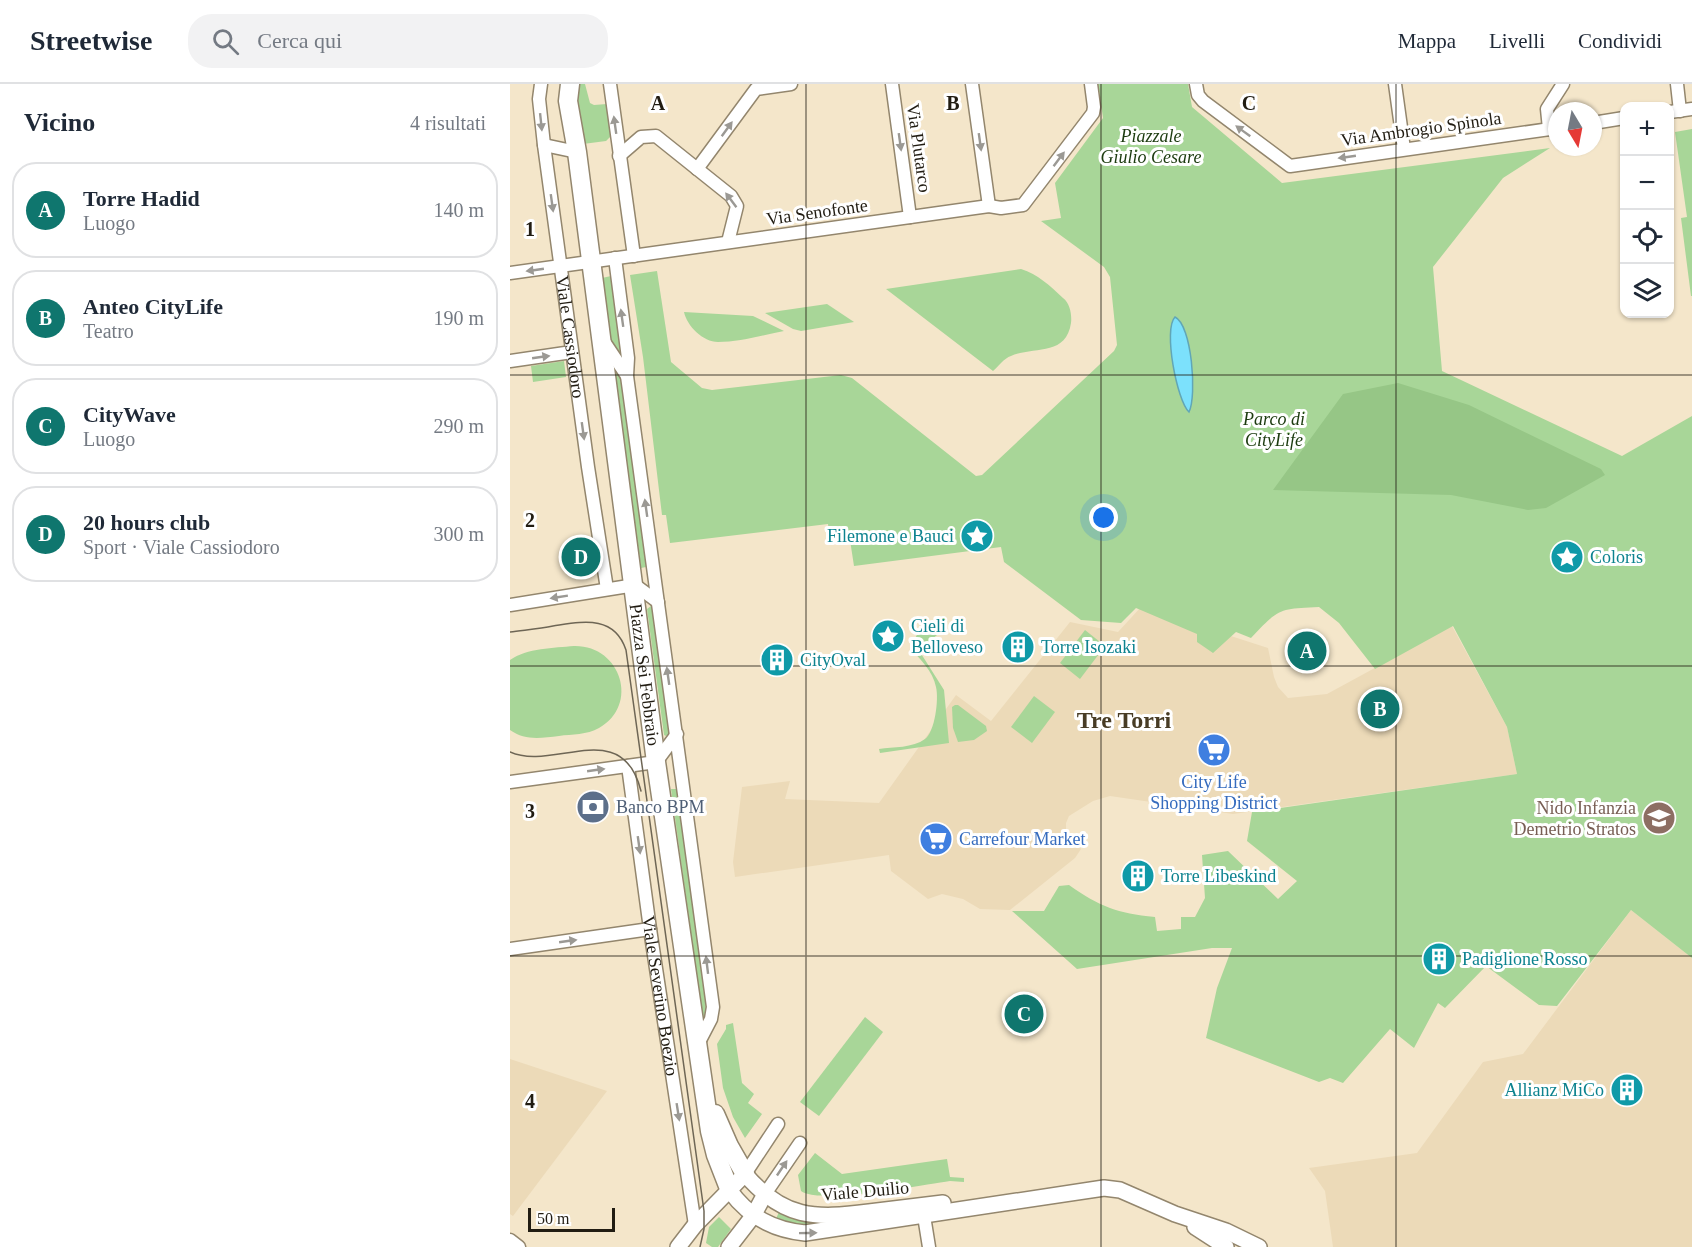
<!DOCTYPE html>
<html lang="it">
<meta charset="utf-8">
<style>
:root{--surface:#fff;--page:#f2f2f3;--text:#1f2937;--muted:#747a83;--line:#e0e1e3;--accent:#0f766e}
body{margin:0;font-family:"Times New Roman",serif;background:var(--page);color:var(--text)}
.controls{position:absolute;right:18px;top:18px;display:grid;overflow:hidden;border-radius:12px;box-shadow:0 2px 4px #0004}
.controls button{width:54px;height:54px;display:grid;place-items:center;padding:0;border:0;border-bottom:2px solid var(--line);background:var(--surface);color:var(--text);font:30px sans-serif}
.compass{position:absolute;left:1038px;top:18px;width:54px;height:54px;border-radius:50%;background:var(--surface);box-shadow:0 2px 4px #0004;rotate:170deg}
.scale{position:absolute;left:18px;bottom:15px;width:87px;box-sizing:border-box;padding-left:6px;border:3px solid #211c12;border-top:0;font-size:16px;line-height:21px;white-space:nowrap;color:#211c12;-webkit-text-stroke:4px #fff;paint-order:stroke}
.you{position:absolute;left:594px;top:434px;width:21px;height:21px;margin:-15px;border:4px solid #fff;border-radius:50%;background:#1a73e8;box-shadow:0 0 0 9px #1a73e833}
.badge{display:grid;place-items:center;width:39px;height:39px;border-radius:50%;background:var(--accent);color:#fff;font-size:20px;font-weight:700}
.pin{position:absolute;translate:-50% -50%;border:3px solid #fff;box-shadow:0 2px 6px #0006}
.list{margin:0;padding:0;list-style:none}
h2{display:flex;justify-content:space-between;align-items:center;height:78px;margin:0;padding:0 24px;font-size:26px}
h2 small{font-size:20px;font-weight:400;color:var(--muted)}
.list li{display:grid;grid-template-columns:39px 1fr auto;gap:18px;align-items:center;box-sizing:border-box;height:96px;margin:0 12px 12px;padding:0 12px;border:2px solid var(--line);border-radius:24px}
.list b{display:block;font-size:22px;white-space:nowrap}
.list p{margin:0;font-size:20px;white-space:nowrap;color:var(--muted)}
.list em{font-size:20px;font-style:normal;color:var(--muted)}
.icon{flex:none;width:33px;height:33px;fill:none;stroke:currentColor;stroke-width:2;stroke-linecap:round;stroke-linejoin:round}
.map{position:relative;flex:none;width:1182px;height:1163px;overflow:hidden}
header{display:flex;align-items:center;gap:36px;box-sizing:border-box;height:84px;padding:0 30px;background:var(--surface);border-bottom:2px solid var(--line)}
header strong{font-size:28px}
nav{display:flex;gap:33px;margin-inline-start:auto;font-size:21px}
.search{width:420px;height:54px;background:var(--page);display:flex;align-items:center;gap:15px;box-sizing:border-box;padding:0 21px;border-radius:24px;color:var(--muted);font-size:22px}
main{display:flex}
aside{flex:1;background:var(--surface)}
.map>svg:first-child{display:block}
</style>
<header>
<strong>Streetwise</strong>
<div class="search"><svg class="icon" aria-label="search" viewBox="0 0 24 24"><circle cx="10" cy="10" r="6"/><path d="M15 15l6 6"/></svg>Cerca qui</div>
<nav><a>Mappa</a><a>Livelli</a><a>Condividi</a></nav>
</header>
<main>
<aside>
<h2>Vicino<small>4 risultati</small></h2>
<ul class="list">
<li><span class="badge">A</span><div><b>Torre Hadid</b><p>Luogo</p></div><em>140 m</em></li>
<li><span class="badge">B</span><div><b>Anteo CityLife</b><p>Teatro</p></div><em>190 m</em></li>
<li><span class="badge">C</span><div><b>CityWave</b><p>Luogo</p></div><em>290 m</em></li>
<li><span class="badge">D</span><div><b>20 hours club</b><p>Sport · Viale Cassiodoro</p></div><em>300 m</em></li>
</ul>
</aside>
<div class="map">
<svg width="1182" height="1163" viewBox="0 0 1182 1163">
<rect width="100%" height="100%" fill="#f4e6ca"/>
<g fill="#ecdab8">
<polygon points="631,523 758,564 764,593 768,603 778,614 817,610 942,542 997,643 1007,690 723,730 600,712 583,717 559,732 556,739 556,745 571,765 565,774 500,826 470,825 453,815 432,810 418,815 381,787 379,771 225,793 223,778 232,703 280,697 275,715 369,719 446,611 481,637 560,538 608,548"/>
<polygon points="1121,826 1182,874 1182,1163 823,1163 815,1107 799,1084 907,1069 973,978 1013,970"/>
<polygon points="0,975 97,1007 3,1132 0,1130"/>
</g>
<g fill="#a8d698">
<polygon points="65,0 75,0 80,19 84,21 97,20 98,22 102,51 96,57 73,60"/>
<path d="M584,0H678L682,23L772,99L1040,64L993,94L923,183L932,287L1112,372L1182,332V874L1121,826L1047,922L1029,921L976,882L935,924L928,919L904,964L880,945L833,999L820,994L809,998L696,954L707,904L722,864H702L567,885L502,827H534L549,802L559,801C590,823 607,829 645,833L647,847L671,845V833H685L695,814L692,771L718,767L768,815L787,797L737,757L742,728L1007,690L997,643L943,542L865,585L829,539L809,523C769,525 769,524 741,554L726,548L703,569L687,558V550L626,524L611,539L571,536L494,478L491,463L344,482L340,456L320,458L318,440L160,459L156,431H152L133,273L120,191L147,187L161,278L192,304L202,306L331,291L342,294L466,392L472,391L604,267L607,261L600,193L594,183L531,137L551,134L545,99L593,34L589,6H585Z"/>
<polygon points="1182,45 1182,212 1181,212 1171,134 1177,133 1165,48"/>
<path d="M511,185C528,190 540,202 553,214C560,219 562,231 561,239C556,273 523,262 501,272C494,274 488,283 483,287L376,205Z"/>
<polygon points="101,192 112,274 101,259 92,194"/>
<polygon points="317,220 344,238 291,247 283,245 255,229"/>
<path d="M174,228L243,232L274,247C253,251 229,258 208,258C193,258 177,242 174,228Z"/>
<polygon points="54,277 56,293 23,298 21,282"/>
<polygon points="103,278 111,292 136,483 131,484"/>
<polygon points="141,522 143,524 159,650 156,652 154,651 137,525"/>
<path d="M435,533L436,544L413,562L410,568L434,606L439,659L370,669L369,665C383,663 403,664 415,655C425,648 429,615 426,603C423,587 410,575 400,564L410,545Z"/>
<polygon points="575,546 595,562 570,595 550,579"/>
<path d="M64,562C111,561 130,621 89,644C77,651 62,650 49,652C31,654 15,657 0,646V576C17,564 44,564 64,562Z"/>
<polygon points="524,612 545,628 522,659 501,643"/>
<polygon points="445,621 448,621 476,642 477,647 464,656 448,658 443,644 442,623"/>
<polygon points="161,705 167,705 197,932 193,936"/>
<polygon points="355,933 373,948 309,1032 290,1018"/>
<polygon points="223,939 232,999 244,1010 238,1019 252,1030 235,1054 223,1033 213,1004 207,960 216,945 216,941"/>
<path d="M305,1069L332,1090L437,1075L440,1093L454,1094V1098L440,1097C412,1101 309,1121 291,1107L288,1091Z"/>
<polygon points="269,1128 285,1135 304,1139 304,1143 290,1143 265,1137"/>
<polygon points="209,1133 221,1145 208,1163 202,1163 196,1159 199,1143"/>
</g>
<polygon fill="#96c686" points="888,299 959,321 1091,385 1095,391 1036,424 1018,426 941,411 763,406 833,310"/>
<path fill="#7ce1fc" stroke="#61a6b6" stroke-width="1.5" d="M665,233C682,241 687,312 679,328C667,317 653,245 665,233Z"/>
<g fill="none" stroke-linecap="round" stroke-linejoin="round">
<g stroke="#93866d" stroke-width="15">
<g id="minor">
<path id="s1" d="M31,0L29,15L34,61L78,383L97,505"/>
<polyline points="100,0 124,172"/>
<polyline points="382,0 400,133"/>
<polyline points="462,0 479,122"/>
<polyline points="686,0 688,11 693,17 780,82 1047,44"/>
<polyline points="885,0 894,65"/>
<polyline points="1167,0 1170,27"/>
<polyline points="1160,28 1182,25"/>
<polyline points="1083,39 1114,34"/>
<polyline points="1039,45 1037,25 1053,0"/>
<polyline points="34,61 67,68"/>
<polyline points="109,72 131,53 146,52 221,112 227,122 218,158"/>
<polyline points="187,85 246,5 281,0"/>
<polyline points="105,174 118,274 117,292 203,923 201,935 188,960"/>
<polyline points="0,189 479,122 491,124 513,121 583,29 584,23 581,0"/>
<polyline points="93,256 117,292"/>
<polyline points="0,277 62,268"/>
<polyline points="0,521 125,501 148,518"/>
<path id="s2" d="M118,682L140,845L185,1141"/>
<polyline points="0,698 146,678 167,650"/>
<polyline points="0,865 140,845"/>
<polyline points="235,1090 268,1040"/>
<polyline points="255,1110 290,1059"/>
<polyline points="414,1132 419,1163"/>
<polyline points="0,1156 9,1163"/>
</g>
</g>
<g stroke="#93866d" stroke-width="18">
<g id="tertiary">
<path d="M220,1107C239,1133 263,1146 295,1149L594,1104L610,1106L665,1130L716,1147L749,1163"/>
<polyline points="685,1143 716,1163"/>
<path d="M168,1163L185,1141L235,1090C273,1135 305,1135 359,1128C384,1125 408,1122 433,1119"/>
<polyline points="219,1163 243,1132 255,1110"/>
</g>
</g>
<g stroke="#93866d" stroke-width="21">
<g id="secondary">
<path id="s3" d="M60,0L58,17L67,68L146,678L200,1047L206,1071L220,1107"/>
<polyline points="205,1030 219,1062 235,1090"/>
</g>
</g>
<use href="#minor" stroke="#fff" stroke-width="12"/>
<use href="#tertiary" stroke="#fff" stroke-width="15"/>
<use href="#secondary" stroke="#fff" stroke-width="18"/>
<g stroke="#6e6655" stroke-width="1.5">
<path d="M0,548C14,546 29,545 43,542C71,538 104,530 116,566L194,1127V1145L190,1163"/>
<path d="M0,668C43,688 112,631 131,707"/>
</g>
</g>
<defs><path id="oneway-solid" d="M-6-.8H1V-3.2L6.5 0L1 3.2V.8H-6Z" transform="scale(1.5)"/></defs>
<g fill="#9b9994">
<use href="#oneway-solid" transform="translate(31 38) rotate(84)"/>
<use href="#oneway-solid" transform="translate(105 41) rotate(-98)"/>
<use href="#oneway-solid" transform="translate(217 45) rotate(-54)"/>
<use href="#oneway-solid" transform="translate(733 47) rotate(-144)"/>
<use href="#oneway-solid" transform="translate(390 58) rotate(82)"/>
<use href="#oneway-solid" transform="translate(470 58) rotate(82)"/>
<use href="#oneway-solid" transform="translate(837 73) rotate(172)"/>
<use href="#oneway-solid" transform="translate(549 75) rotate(-53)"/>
<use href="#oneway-solid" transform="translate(221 116) rotate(-127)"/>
<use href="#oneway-solid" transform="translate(42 119) rotate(82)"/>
<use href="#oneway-solid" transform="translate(25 186) rotate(172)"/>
<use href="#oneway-solid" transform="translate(112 234) rotate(-98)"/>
<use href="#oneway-solid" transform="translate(31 273) rotate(-8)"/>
<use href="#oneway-solid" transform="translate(73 347) rotate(82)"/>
<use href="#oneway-solid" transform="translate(136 424) rotate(-98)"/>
<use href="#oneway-solid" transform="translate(49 513) rotate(171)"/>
<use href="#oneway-solid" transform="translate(158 592) rotate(-98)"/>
<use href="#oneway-solid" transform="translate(86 686) rotate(-8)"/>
<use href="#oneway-solid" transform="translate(129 761) rotate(82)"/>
<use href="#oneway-solid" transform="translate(58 857) rotate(-8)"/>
<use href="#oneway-solid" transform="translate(197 881) rotate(-97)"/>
<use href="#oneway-solid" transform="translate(168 1028) rotate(81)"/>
<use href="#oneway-solid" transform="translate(272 1084) rotate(-56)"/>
<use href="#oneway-solid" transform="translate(298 1149) rotate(-1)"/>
</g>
<path fill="none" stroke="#211c12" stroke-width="1.5" stroke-opacity="0.55" d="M296,0V1163M591,0V1163M886,0V1163M0,291H1182M0,582H1182M0,872H1182"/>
<defs>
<g id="sight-disc" transform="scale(1.725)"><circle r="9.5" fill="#0f9aa8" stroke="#fff"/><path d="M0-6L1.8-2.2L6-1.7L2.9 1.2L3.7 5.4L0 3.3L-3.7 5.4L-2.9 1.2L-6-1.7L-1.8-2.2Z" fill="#fff"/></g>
<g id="building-disc" transform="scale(1.725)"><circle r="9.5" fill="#0f9aa8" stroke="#fff"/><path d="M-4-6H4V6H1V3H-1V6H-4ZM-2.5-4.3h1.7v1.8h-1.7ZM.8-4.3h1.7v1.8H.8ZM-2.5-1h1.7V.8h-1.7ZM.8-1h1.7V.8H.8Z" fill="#fff"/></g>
<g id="supermarket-disc" transform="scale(1.725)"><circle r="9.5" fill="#3f7fe0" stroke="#fff"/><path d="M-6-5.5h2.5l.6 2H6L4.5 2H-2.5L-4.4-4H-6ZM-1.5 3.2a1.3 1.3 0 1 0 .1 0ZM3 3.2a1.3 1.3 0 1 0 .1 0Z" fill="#fff"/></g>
<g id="bank-disc" transform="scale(1.725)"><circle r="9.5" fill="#5c6f8a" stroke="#fff"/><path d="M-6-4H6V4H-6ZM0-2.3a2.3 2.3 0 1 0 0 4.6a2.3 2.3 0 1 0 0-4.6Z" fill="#fff"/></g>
<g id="school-disc" transform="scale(1.725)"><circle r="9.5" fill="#8d6e63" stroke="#fff"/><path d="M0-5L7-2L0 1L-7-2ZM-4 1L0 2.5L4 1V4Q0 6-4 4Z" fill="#fff"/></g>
</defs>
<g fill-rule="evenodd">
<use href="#sight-disc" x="467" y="452"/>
<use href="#sight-disc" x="1057" y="473"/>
<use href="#sight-disc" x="378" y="552"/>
<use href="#building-disc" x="508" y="563"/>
<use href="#building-disc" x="267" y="576"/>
<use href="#supermarket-disc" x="704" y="666"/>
<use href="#bank-disc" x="83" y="723"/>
<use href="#school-disc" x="1149" y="734"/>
<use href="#supermarket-disc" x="426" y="755"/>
<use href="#building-disc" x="628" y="792"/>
<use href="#building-disc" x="929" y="875"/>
<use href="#building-disc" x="1117" y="1006"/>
</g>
<g text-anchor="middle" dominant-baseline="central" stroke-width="6" stroke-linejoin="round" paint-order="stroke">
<g font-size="18" fill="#211c12" stroke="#fff">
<text transform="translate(911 45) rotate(-8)">Via Ambrogio Spinola</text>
<text transform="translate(409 64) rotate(82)">Via Plutarco</text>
<text transform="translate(307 128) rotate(-8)">Via Senofonte</text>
<text stroke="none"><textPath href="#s1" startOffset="255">Viale Cassiodoro</textPath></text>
<text stroke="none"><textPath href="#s3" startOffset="596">Piazza Sei Febbraio</textPath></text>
<text stroke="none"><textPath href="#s2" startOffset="232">Viale Severino Boezio</textPath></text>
<text transform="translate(355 1107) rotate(-5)">Viale Duilio</text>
</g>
<g font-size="18" font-style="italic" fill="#1c3b0f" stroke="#fff">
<text x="641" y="52">Piazzale<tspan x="641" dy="21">Giulio Cesare</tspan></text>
<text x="764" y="335">Parco di<tspan x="764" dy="21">CityLife</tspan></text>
</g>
<g font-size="18" fill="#0d838f" stroke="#fff" text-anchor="start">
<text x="444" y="452" text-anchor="end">Filemone e Bauci</text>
<text x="1080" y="473">Coloris</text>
<text x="401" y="542">Cieli di<tspan x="401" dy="21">Belloveso</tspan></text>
<text x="531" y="563">Torre Isozaki</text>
<text x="290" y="576">CityOval</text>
<text x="651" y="792">Torre Libeskind</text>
<text x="952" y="875">Padiglione Rosso</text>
<text x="1094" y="1006" text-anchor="end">Allianz MiCo</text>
</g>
<g font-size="18" fill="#366cbe" stroke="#fff">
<text x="704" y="698">City Life<tspan x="704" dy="21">Shopping District</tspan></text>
<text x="449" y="755" text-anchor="start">Carrefour Market</text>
</g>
<g font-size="18" fill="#4e5e75" stroke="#fff" text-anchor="start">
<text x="106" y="723">Banco BPM</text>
</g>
<g font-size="18" fill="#785e54" stroke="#fff" text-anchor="end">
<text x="1126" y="724">Nido Infanzia<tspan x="1126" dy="21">Demetrio Stratos</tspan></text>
</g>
<g font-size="24" font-weight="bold" fill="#483c25" stroke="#fff">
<text x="614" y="636">Tre Torri</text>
</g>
</g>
<g font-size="20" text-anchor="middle" font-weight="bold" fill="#211c12" stroke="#fff" stroke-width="6" stroke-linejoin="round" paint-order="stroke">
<text x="148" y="26">A</text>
<text x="443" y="26">B</text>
<text x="739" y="26">C</text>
<text x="20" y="152">1</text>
<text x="20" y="443">2</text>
<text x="20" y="734">3</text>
<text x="20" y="1024">4</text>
</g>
</svg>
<div class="controls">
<button>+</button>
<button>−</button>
<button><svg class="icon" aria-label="locate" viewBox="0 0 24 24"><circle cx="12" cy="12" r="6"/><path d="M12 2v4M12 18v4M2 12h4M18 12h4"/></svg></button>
<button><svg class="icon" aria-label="layers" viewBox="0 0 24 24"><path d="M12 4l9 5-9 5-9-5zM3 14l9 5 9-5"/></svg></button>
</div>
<svg class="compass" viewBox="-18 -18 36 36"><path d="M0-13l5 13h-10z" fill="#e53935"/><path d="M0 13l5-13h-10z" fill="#747a83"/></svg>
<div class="scale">50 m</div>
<div class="you"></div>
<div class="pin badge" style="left:797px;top:567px">A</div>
<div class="pin badge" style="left:870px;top:625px">B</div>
<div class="pin badge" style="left:514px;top:930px">C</div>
<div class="pin badge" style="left:71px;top:473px">D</div>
</div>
</main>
